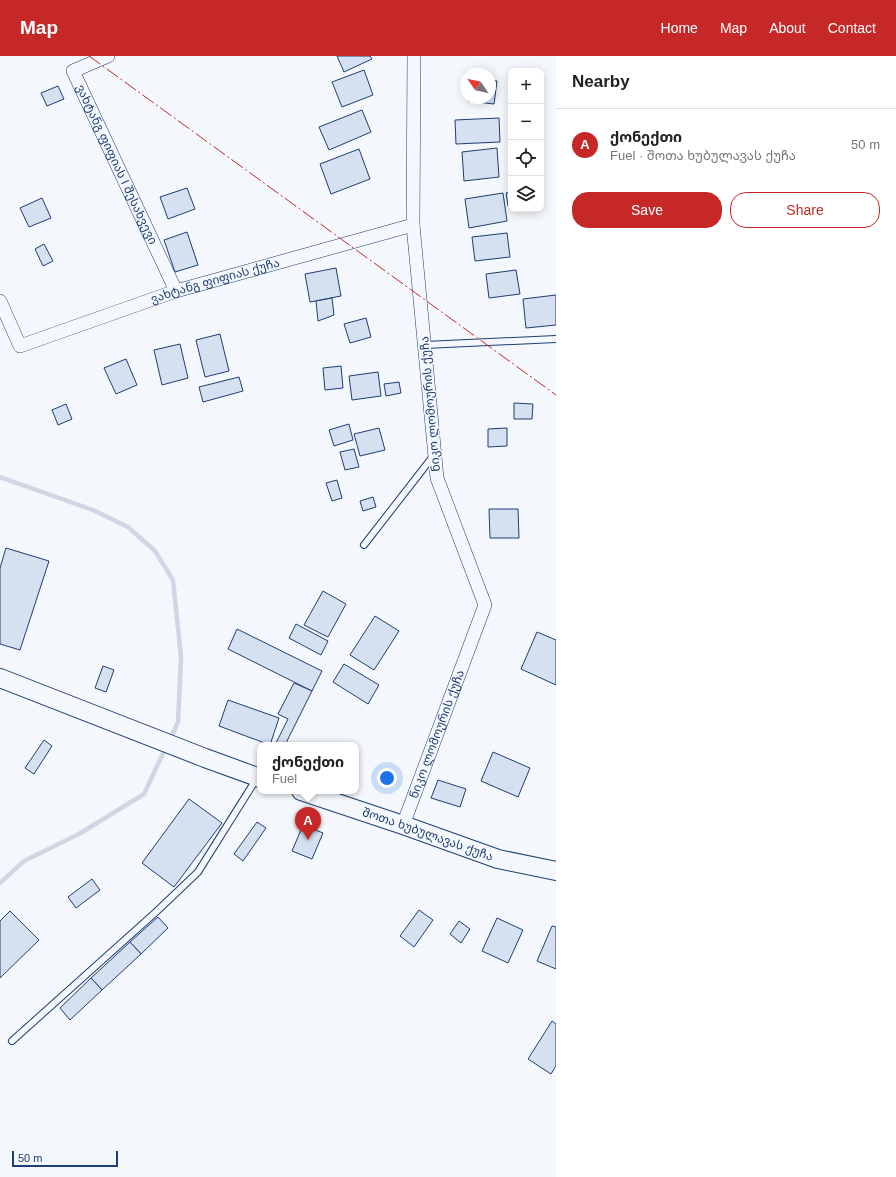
<!DOCTYPE html>
<meta charset="utf-8">
<style>
:root{--surface:#fff;--page:#f6f6f6;--text:#222;--muted:#767676;--line:#e0e0e0;--accent:#c62828}
body{margin:0;font-family:Arial,"Noto Sans Georgian",sans-serif;background:var(--page);color:var(--text)}
.controls{position:absolute;right:12px;top:12px;display:grid;overflow:hidden;border-radius:8px;box-shadow:0 2px 10px #0003}
.controls button{width:36px;height:36px;display:grid;place-items:center;padding:0;border:0;border-bottom:1px solid var(--line);background:var(--surface);color:var(--text);font:20px sans-serif}
.compass{position:absolute;left:460px;top:12px;width:36px;height:36px;border-radius:50%;background:var(--surface);box-shadow:0 2px 10px #0003;rotate:304deg}
.scale{position:absolute;left:12px;bottom:10px;width:106px;box-sizing:border-box;padding-left:4px;border:2px solid #1d3f73;border-top:0;font-size:11px;line-height:14px;white-space:nowrap;color:#1d3f73;-webkit-text-stroke:3px #f4f7fb;paint-order:stroke}
.you{position:absolute;left:387px;top:722px;width:14px;height:14px;margin:-10px;border:3px solid #fff;border-radius:50%;background:#1a73e8;box-shadow:0 0 0 6px #1a73e833}
.badge{display:grid;place-items:center;width:26px;height:26px;border-radius:50%;background:var(--accent);color:#fff;font-size:13px;font-weight:700}
.pin{position:absolute;translate:-50% -33px;filter:drop-shadow(0 1px 2px #0008)}
.pin::after{content:'';position:absolute;top:21px;width:14px;height:12px;background:inherit;clip-path:polygon(0 0,100% 0,50% 100%)}
.popup{position:absolute;left:257px;top:686px;width:102px;height:52px;box-sizing:border-box;display:grid;place-content:center;border-radius:8px;background:var(--surface);filter:drop-shadow(0 1px 3px #0005);font-size:13px;white-space:nowrap;color:var(--muted)}
.popup b{font-size:15px;color:var(--text)}
.popup::after{content:'';position:absolute;left:50%;top:100%;margin-left:-8px;border:8px solid transparent;border-top-color:var(--surface)}
.list{margin:0;padding:0;list-style:none}
h2{display:flex;justify-content:space-between;align-items:center;height:52px;margin:0;padding:0 16px;font-size:17px}
h2 small{font-size:13px;font-weight:400;color:var(--muted)}
.list li{display:grid;grid-template-columns:26px 1fr auto;gap:12px;align-items:center;box-sizing:border-box;height:72px;padding:0 16px;border-top:1px solid var(--line)}
.list b{display:block;font-size:15px;white-space:nowrap}
.list p{margin:0;font-size:13px;white-space:nowrap;color:var(--muted)}
.list em{font-size:13px;font-style:normal;color:var(--muted)}
.actions{display:flex;gap:8px;padding:12px 16px}
.actions a{flex:1;padding:9px 0;border:1px solid var(--accent);border-radius:16px;text-align:center;font-size:14px;color:var(--accent)}
.actions .main{background:var(--accent);color:#fff}
.icon{flex:none;width:22px;height:22px;fill:none;stroke:currentColor;stroke-width:2;stroke-linecap:round;stroke-linejoin:round}
.map{position:relative;flex:none;width:556px;height:1121px;overflow:hidden}
header{display:flex;align-items:center;gap:24px;box-sizing:border-box;height:56px;padding:0 20px;background:var(--accent);color:#fff}
header strong{font-size:19px}
nav{display:flex;gap:22px;margin-inline-start:auto;font-size:14px}
main{display:flex}
aside{flex:1;background:var(--surface)}
.map>svg:first-child{display:block}
</style>
<header>
<strong>Map</strong>
<nav><a>Home</a><a>Map</a><a>About</a><a>Contact</a></nav>
</header>
<main>
<div class="map">
<svg width="556" height="1121" viewBox="0 0 556 1121">
<rect width="100%" height="100%" fill="#f4f7fb"/>
<g fill="none" stroke-linecap="round" stroke-linejoin="round">
<g stroke="#cfd7e4" stroke-width="4.5">
<polyline points="0,421 93,454 128,471 155,495 173,524 181,601 178,666 170,684"/>
<polyline points="0,827 24,805 79,778 144,738 166,691"/>
</g>
</g>
<g fill="#d5e0f0" stroke="#1d3f73">
<polygon points="337,0 370,0 372,3 344,16"/>
<polygon points="364,14 373,39 342,51 332,26"/>
<polygon points="490,24 497,25 494,48 468,45 468,42 490,42"/>
<polygon points="58,30 64,43 47,50 41,37"/>
<polygon points="362,54 371,76 329,94 319,71"/>
<polygon points="499,62 500,86 456,88 455,64"/>
<polygon points="497,92 499,121 464,125 462,96"/>
<polygon points="359,93 370,123 331,138 320,108"/>
<polygon points="187,132 195,153 168,163 160,141"/>
<polygon points="511,136 511,150 508,150 506,137"/>
<polygon points="503,137 507,165 469,172 465,143"/>
<polygon points="42,142 51,162 29,171 20,152"/>
<polygon points="187,176 198,209 175,216 164,184"/>
<polygon points="507,177 510,201 475,205 472,181"/>
<polygon points="44,188 53,205 43,210 35,193"/>
<polygon points="336,212 341,240 310,246 305,218"/>
<polygon points="516,214 520,238 489,242 486,218"/>
<polygon points="556,239 556,269 526,272 523,243"/>
<polygon points="332,242 334,259 318,265 316,245"/>
<polygon points="366,262 371,281 350,287 344,268"/>
<polygon points="220,278 229,315 205,321 196,284"/>
<polygon points="180,288 188,322 162,329 154,294"/>
<polygon points="126,303 137,329 116,338 104,312"/>
<polygon points="341,310 343,332 325,334 323,312"/>
<polygon points="378,316 381,340 352,344 349,320"/>
<polygon points="239,321 243,335 203,346 199,331"/>
<polygon points="399,326 401,337 386,340 384,328"/>
<polygon points="514,347 533,348 532,363 514,363"/>
<polygon points="66,348 72,363 58,369 52,354"/>
<polygon points="349,368 353,384 334,390 329,374"/>
<polygon points="379,372 385,394 360,400 354,378"/>
<polygon points="507,372 507,390 488,391 488,373"/>
<polygon points="354,393 359,411 345,414 340,396"/>
<polygon points="337,424 342,442 332,445 326,427"/>
<polygon points="373,441 376,451 363,455 360,445"/>
<polygon points="489,453 518,453 519,482 490,482"/>
<polygon points="6,492 49,505 20,594 0,588 0,512"/>
<polygon points="323,535 346,548 328,581 304,569"/>
<polygon points="375,560 399,575 374,614 350,599"/>
<polygon points="296,568 328,585 321,599 289,582"/>
<polygon points="237,573 322,615 312,635 228,593"/>
<polygon points="537,576 556,584 556,629 521,613"/>
<polygon points="344,608 379,629 368,648 333,626"/>
<polygon points="103,610 114,614 106,636 95,632"/>
<polygon points="294,627 312,635 285,689 275,689 288,663 278,658"/>
<polygon points="228,644 279,662 270,689 219,670"/>
<polygon points="44,684 52,690 34,718 25,712"/>
<polygon points="493,696 530,712 518,741 481,725"/>
<polygon points="438,724 466,733 460,751 431,742"/>
<polygon points="189,743 222,767 174,831 142,807"/>
<polygon points="257,766 266,772 243,805 234,798"/>
<polygon points="303,769 323,777 312,803 292,795"/>
<polygon points="92,823 100,834 76,852 68,841"/>
<polygon points="419,854 433,864 414,891 400,880"/>
<polygon points="10,855 39,884 0,922 0,865"/>
<polygon points="158,861 168,872 141,898 130,886"/>
<polygon points="497,862 523,874 508,907 482,895"/>
<polygon points="459,865 470,873 461,887 450,878"/>
<polygon points="552,870 556,871 556,913 537,905"/>
<polygon points="130,886 141,898 102,934 91,922"/>
<polygon points="91,922 102,934 70,964 60,952"/>
<polygon points="552,965 556,968 556,1010 551,1018 528,1003"/>
</g>
<g fill="none" stroke-linecap="round" stroke-linejoin="round">
<g stroke="#1d3f73" stroke-width="8">
<g id="lane">
<polyline points="425,289 556,283"/>
<polyline points="364,489 434,399"/>
<polyline points="12,985 156,856 198,816 257,722"/>
</g>
</g>
<g stroke="#1d3f73" stroke-width="14">
<g id="street">
<path id="s1" d="M108,0L73,15L176,235"/>
<path id="s2" d="M0,245L20,290L176,235L413,169"/>
<path id="s3" d="M403,769L485,549L437,422L413,169L414,0"/>
</g>
</g>
<g stroke="#1d3f73" stroke-width="20">
<g id="secondary">
<polyline points="0,622 205,702 260,722"/>
<path id="s4" d="M301,735L403,769L498,803L556,815"/>
</g>
</g>
<use href="#lane" stroke="#f4f7fb" stroke-width="6"/>
<use href="#street" stroke="#f4f7fb" stroke-width="13"/>
<use href="#secondary" stroke="#f4f7fb" stroke-width="18"/>
<polyline stroke="#c62828" stroke-width="1" stroke-dasharray="14 3 2 3" stroke-linecap="butt" points="89,0 556,339"/>
</g>
<g text-anchor="middle" dominant-baseline="central" stroke-width="3" stroke-linejoin="round" paint-order="stroke">
<g font-size="12" fill="#1d3f73" stroke="#f4f7fb">
<text stroke="none"><textPath href="#s1" startOffset="141">ვახტანგ ფიფიას I შესახვევი</textPath></text>
<text stroke="none"><textPath href="#s2" startOffset="255">ვახტანგ ფიფიას ქუჩა</textPath></text>
<text transform="translate(430 348) rotate(-95)">ნიკო ლომოურის ქუჩა</text>
<text stroke="none"><textPath href="#s3" startOffset="97">ნიკო ლომოურის ქუჩა</textPath></text>
<text stroke="none"><textPath href="#s4" startOffset="134">შოთა ხუბულავას ქუჩა</textPath></text>
</g>
</g>
</svg>
<div class="controls">
<button>+</button>
<button>−</button>
<button><svg class="icon" aria-label="locate" viewBox="0 0 24 24"><circle cx="12" cy="12" r="6"/><path d="M12 2v4M12 18v4M2 12h4M18 12h4"/></svg></button>
<button><svg class="icon" aria-label="layers" viewBox="0 0 24 24"><path d="M12 4l9 5-9 5-9-5zM3 14l9 5 9-5"/></svg></button>
</div>
<svg class="compass" viewBox="-18 -18 36 36"><path d="M0-13l5 13h-10z" fill="#e53935"/><path d="M0 13l5-13h-10z" fill="#767676"/></svg>
<div class="scale">50 m</div>
<div class="you"></div>
<div class="pin badge" style="left:308px;top:784px">A</div>
<div class="popup"><b>ქონექთი</b>Fuel</div>
</div>
<aside>
<h2>Nearby<small></small></h2>
<ul class="list">
<li><span class="badge">A</span><div><b>ქონექთი</b><p>Fuel · შოთა ხუბულავას ქუჩა</p></div><em>50 m</em></li>
</ul>
<div class="actions"><a class="main">Save</a><a>Share</a></div>
</aside>
</main>
